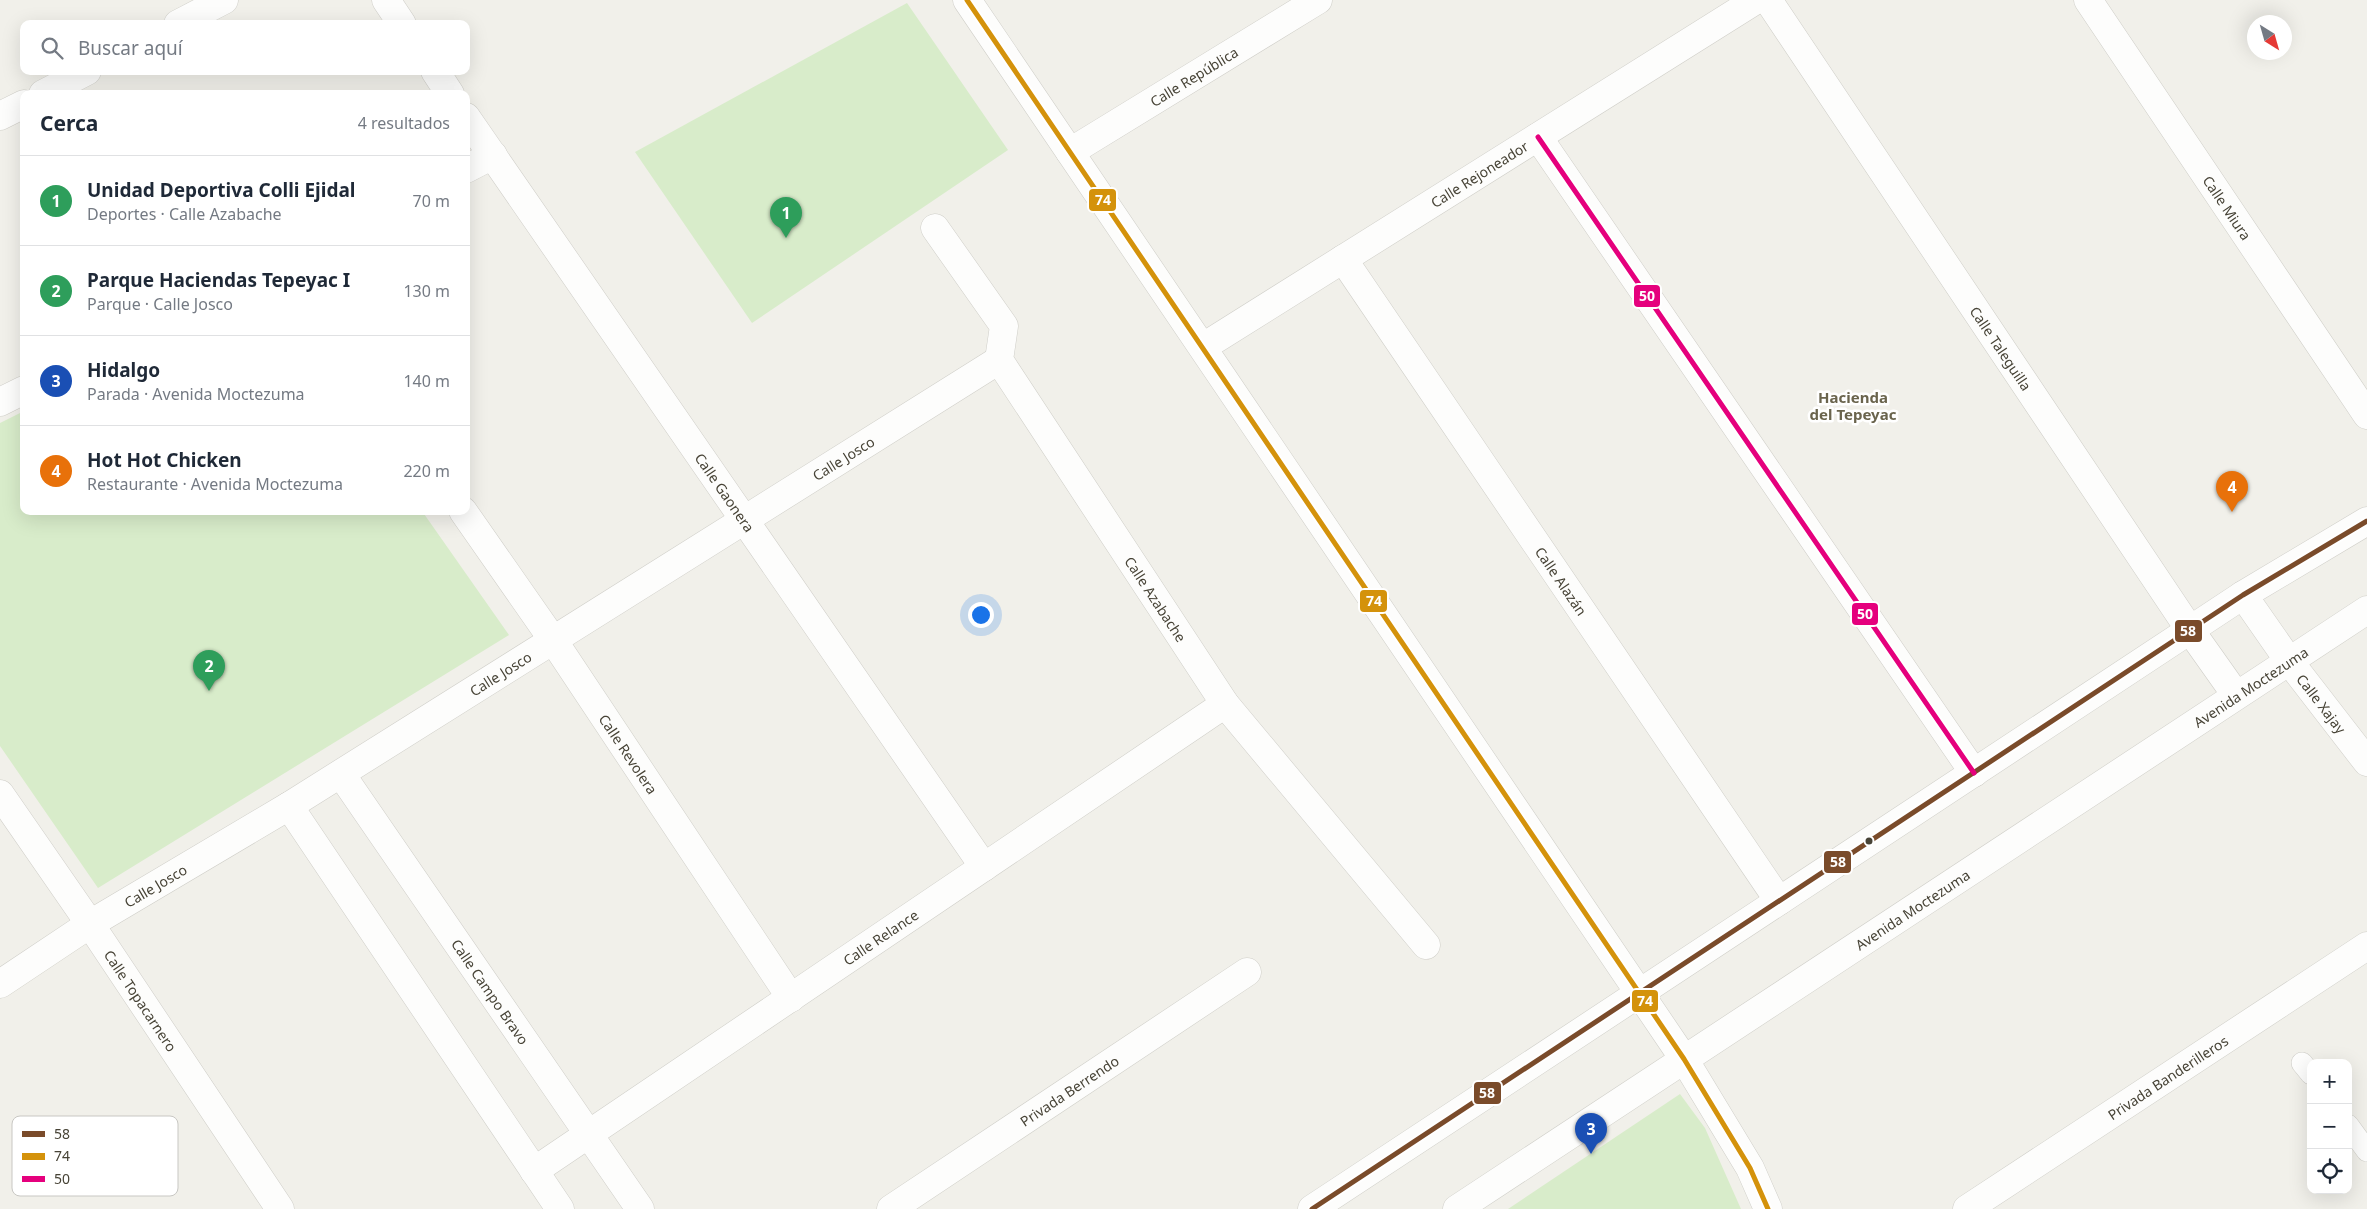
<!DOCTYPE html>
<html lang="es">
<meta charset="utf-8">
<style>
:root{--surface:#fff;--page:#f6f6f7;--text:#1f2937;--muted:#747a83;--line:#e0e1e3;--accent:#0b8043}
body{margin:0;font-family:"Noto Sans",sans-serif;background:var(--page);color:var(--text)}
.controls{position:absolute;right:15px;bottom:15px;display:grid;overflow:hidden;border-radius:10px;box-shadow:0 5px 20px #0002}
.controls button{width:45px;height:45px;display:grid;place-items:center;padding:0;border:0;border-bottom:1px solid var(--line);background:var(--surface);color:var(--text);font:25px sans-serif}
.compass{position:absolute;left:2247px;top:15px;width:45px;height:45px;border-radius:50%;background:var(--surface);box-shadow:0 5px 20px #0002;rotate:143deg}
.you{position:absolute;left:980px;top:614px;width:18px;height:18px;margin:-12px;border:4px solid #fff;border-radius:50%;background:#1a73e8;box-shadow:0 0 0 8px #1a73e833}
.badge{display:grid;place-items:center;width:32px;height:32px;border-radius:50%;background:var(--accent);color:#fff;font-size:16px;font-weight:700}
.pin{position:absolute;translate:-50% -41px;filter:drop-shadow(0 1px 2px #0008)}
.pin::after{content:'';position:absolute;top:26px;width:18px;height:15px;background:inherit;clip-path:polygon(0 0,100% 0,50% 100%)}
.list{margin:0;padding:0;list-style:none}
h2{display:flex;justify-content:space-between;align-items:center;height:65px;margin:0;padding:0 20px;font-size:21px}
h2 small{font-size:16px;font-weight:400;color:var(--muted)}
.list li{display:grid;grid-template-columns:32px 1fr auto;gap:15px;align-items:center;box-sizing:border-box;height:90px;padding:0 20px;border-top:1px solid var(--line)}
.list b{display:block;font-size:19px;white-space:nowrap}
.list p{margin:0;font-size:16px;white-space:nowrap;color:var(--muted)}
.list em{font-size:16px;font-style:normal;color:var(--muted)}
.icon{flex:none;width:28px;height:28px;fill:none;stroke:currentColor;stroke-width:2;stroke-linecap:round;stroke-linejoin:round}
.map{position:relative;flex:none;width:2367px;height:1209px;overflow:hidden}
.search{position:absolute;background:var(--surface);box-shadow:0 5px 20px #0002;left:20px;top:20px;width:450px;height:55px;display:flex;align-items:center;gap:12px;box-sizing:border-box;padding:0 18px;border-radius:10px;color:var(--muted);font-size:19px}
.panel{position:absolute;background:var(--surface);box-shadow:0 5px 20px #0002;left:20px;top:90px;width:450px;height:425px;border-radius:10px}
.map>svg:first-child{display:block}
</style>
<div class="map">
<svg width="2367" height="1209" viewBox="0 0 2367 1209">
<rect width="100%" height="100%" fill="#f1f0ea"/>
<g fill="#d8ecca">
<polygon points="907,3 1008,150 752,323 635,152"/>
<polygon points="24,411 24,511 422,511 509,635 98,888 0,746 0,423"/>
<polygon points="1680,1094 1705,1128 1741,1209 1508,1209"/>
</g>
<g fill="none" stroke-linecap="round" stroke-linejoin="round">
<g stroke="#cfcec8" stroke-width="22">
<g id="service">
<polyline points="2302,1063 2311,1074"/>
<polyline points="2348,1125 2367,1151"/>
</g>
</g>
<g stroke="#cfcec8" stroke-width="29">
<g id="minor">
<polyline points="386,0 402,24"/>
<polyline points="967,0 1684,1059 1750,1168 1768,1209"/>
<path id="s1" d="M1768,0L2190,630L2236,695"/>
<path id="s2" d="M2088,0L2367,415"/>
<polyline points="178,24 224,0"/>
<polyline points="435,71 450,94"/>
<polyline points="43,94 87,71"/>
<polyline points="0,116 24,104"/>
<path id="s3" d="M466,117L984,867"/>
<polyline points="1538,137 1974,773"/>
<path id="s4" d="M1070,152L1318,0"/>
<polyline points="466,169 493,155"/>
<path id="s5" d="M935,228L1004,326L999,360L1225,704L1426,945"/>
<path id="s6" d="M1343,259L1779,901"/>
<path id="s7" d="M1203,347L1756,0"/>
<polyline points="0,402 24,390"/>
<path id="s8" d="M463,511L553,640L791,998"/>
<path id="s9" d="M2243,595L2289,661L2367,762"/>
<path id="s10" d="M341,774L640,1209"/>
<path id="s11" d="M0,794L90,924L280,1209"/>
<polyline points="289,806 560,1209"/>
<path id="s12" d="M0,984L90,924L289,806L999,360"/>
<path id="s13" d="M534,1171L1225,704"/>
<path id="s14" d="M891,1209L1247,972"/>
<path id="s15" d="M1967,1209L2367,946"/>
</g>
</g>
<g stroke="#cfcec8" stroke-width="29">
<g id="tertiary">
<polyline points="1312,1209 2243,595 2367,521"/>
<path id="s16" d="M1457,1209L2367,610"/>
</g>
</g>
<use href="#service" stroke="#fdfdfc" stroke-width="21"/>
<use href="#minor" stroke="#fdfdfc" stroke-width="28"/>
<use href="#tertiary" stroke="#fdfdfc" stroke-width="28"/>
<g stroke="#fff" stroke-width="9">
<polyline id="bus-1" points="1312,1209 2243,595 2367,521"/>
</g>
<g stroke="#fff" stroke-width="9">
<polyline id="bus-2" points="967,0 1684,1059 1750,1168 1768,1209"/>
</g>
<g stroke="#fff" stroke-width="9">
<polyline id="bus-3" points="1538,137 1974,773"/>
</g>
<use href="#bus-1" stroke="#7a4b2a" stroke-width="5"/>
<use href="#bus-2" stroke="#d4920b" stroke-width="5"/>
<use href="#bus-3" stroke="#e5007d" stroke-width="5"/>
</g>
<circle fill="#474336" stroke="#fff" stroke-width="2" cx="1869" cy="841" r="4.5"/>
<g text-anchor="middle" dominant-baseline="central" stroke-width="5" stroke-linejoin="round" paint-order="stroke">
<g font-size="14" fill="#474336" stroke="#fff">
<text stroke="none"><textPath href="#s4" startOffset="145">Calle República</textPath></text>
<text stroke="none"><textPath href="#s7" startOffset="326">Calle Rejoneador</textPath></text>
<text stroke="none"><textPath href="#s2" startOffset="250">Calle Miura</textPath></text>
<text stroke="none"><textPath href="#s1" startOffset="419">Calle Taleguilla</textPath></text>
<text stroke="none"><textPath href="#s12" startOffset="994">Calle Josco</textPath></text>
<text stroke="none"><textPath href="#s3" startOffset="456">Calle Gaonera</textPath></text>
<text stroke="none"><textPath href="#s6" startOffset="389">Calle Alazán</textPath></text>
<text stroke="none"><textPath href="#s5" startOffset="440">Calle Azabache</textPath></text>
<text stroke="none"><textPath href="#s12" startOffset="589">Calle Josco</textPath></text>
<text stroke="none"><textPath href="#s16" startOffset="950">Avenida Moctezuma</textPath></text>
<text stroke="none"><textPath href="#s9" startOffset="134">Calle Xajay</textPath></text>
<text stroke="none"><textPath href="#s8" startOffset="294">Calle Revolera</textPath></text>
<text stroke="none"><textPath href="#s12" startOffset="184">Calle Josco</textPath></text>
<text stroke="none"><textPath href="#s16" startOffset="545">Avenida Moctezuma</textPath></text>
<text stroke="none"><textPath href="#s13" startOffset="418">Calle Relance</textPath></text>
<text stroke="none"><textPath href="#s10" startOffset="264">Calle Campo Bravo</textPath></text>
<text stroke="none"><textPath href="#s11" startOffset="250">Calle Topacarnero</textPath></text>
<text stroke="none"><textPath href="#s15" startOffset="240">Privada Banderilleros</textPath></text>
<text stroke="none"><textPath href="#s14" startOffset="214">Privada Berrendo</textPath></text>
</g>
<g font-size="15" font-weight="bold" fill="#6a644d" stroke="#fff">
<text x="1853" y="397">Hacienda<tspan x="1853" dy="17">del Tepeyac</tspan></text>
</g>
</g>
<rect x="12" y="1116" width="166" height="80" rx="8" fill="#fff" stroke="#c8c7c3" stroke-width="1"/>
<rect x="22" y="1131" width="23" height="6" fill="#7a4b2a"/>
<rect x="22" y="1153" width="23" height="7" fill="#d4920b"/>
<rect x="22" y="1176" width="23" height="6" fill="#e5007d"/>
<g font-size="14" fill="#474336">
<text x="54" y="1139">58</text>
<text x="54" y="1161">74</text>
<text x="54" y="1184">50</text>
</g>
<g stroke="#fff" stroke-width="2">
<rect x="1088" y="188" width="29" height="24" rx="5" fill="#d4920b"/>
<rect x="1633" y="284" width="28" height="24" rx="5" fill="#e5007d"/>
<rect x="1359" y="589" width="29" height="24" rx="5" fill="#d4920b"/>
<rect x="1851" y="602" width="28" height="24" rx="5" fill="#e5007d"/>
<rect x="2174" y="619" width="29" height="24" rx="5" fill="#7a4b2a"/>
<rect x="1823" y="850" width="29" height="24" rx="5" fill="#7a4b2a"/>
<rect x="1631" y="989" width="28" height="24" rx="5" fill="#d4920b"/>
<rect x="1473" y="1081" width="29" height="24" rx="5" fill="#7a4b2a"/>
</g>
<g font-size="14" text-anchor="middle" font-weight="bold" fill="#fff">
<text x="1103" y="205">74</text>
<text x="1647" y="301">50</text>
<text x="1374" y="606">74</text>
<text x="1865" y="619">50</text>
<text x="2188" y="636">58</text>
<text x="1838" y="867">58</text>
<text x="1645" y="1006">74</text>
<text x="1487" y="1098">58</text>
</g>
</svg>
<div class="controls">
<button>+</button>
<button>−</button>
<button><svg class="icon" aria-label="locate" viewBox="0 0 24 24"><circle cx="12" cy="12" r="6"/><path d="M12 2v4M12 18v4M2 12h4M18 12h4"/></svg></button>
</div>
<svg class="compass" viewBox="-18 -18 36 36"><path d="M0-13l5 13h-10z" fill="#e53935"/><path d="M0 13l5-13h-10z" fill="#747a83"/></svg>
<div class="you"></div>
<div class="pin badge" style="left:786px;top:238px;background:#2e9e5b">1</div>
<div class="pin badge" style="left:209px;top:691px;background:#2e9e5b">2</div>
<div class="pin badge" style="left:1591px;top:1154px;background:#1a4fb4">3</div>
<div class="pin badge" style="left:2232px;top:512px;background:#e8710a">4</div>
<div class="search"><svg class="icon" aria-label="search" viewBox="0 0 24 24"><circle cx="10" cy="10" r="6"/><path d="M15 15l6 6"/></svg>Buscar aquí</div>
<section class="panel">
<h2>Cerca<small>4 resultados</small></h2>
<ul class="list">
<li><span class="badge" style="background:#2e9e5b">1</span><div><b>Unidad Deportiva Colli Ejidal</b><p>Deportes · Calle Azabache</p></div><em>70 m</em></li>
<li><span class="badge" style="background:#2e9e5b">2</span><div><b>Parque Haciendas Tepeyac I</b><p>Parque · Calle Josco</p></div><em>130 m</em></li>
<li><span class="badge" style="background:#1a4fb4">3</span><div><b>Hidalgo</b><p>Parada · Avenida Moctezuma</p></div><em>140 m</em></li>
<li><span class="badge" style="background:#e8710a">4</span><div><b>Hot Hot Chicken</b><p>Restaurante · Avenida Moctezuma</p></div><em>220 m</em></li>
</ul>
</section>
</div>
